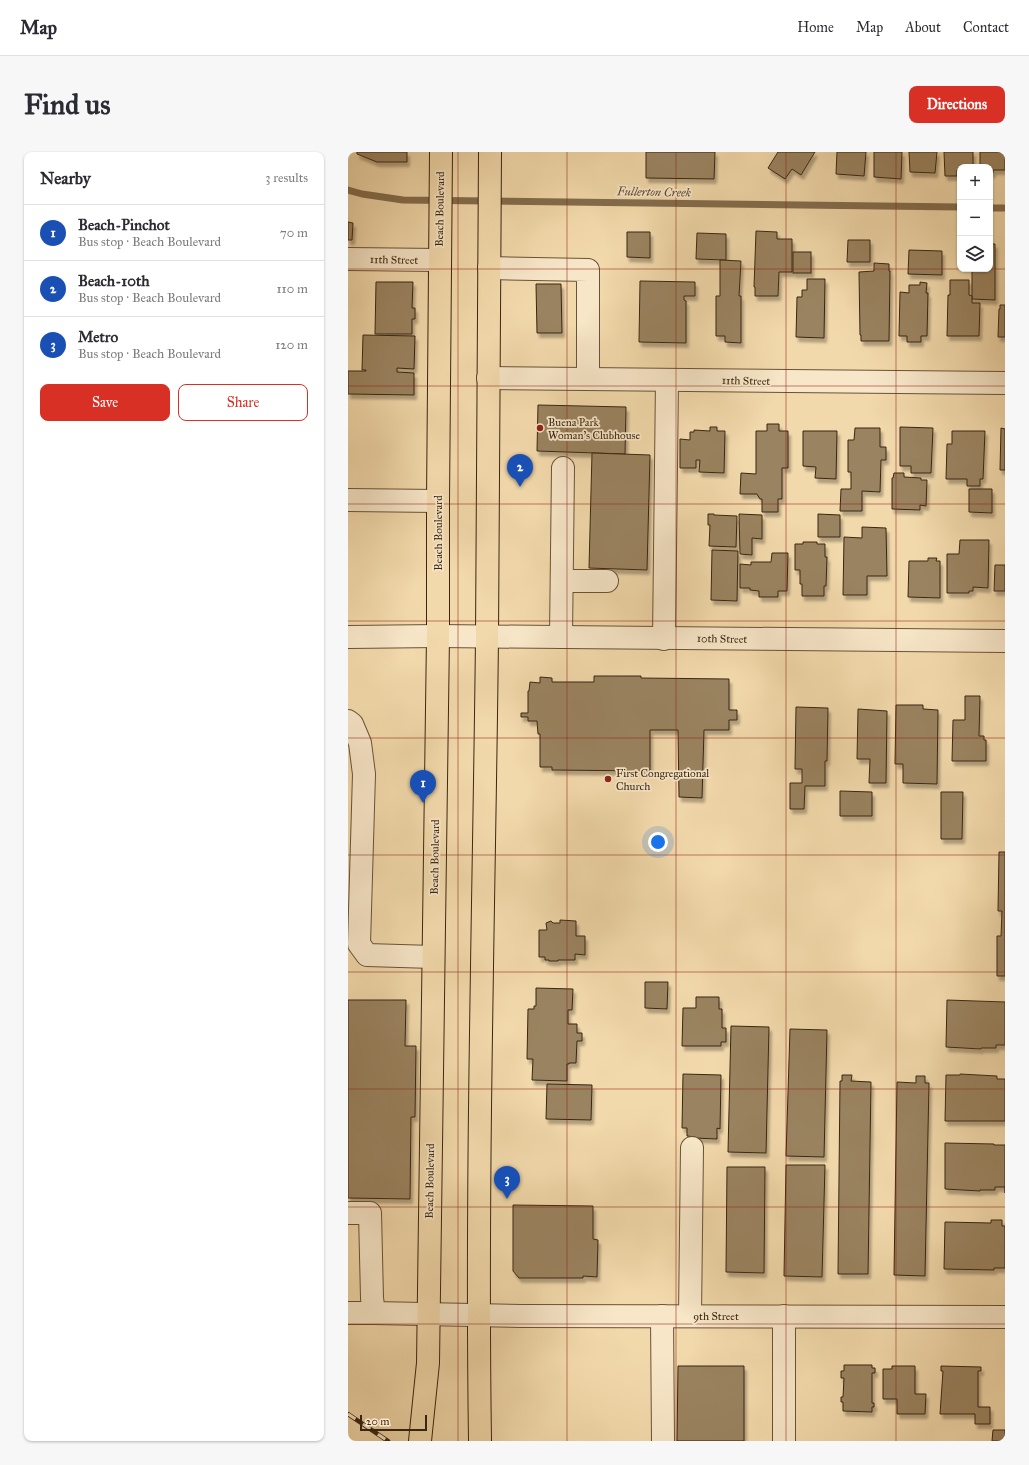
<!DOCTYPE html>
<meta charset="utf-8">
<style>
:root{--surface:#fff;--page:#f7f7f7;--text:#2b2b33;--muted:#7c7c81;--line:#e1e1e2;--accent:#d93025}
body{margin:0;font-family:"IM FELL Great Primer",serif;background:var(--page);color:var(--text)}
.controls{position:absolute;right:12px;top:12px;display:grid;overflow:hidden;border-radius:8px;box-shadow:0 1px 3px #0004}
.controls button{width:36px;height:36px;display:grid;place-items:center;padding:0;border:0;border-bottom:1px solid var(--line);background:var(--surface);color:var(--text);font:20px sans-serif}
.scale{position:absolute;left:12px;bottom:10px;width:67px;box-sizing:border-box;padding-left:4px;border:2px solid #3b2610;border-top:0;font-size:11px;line-height:14px;white-space:nowrap;color:#3b2610;-webkit-text-stroke:3px #f7e6c8;paint-order:stroke}
.you{position:absolute;left:310px;top:690px;width:14px;height:14px;margin:-10px;border:3px solid #fff;border-radius:50%;background:#1a73e8;box-shadow:0 0 0 6px #1a73e833}
.badge{display:grid;place-items:center;width:26px;height:26px;border-radius:50%;background:var(--accent);color:#fff;font-size:13px;font-weight:700}
.pin{position:absolute;translate:-50% -33px;filter:drop-shadow(0 1px 2px #0008)}
.pin::after{content:'';position:absolute;top:21px;width:14px;height:12px;background:inherit;clip-path:polygon(0 0,100% 0,50% 100%)}
.list{margin:0;padding:0;list-style:none}
h2{display:flex;justify-content:space-between;align-items:center;height:52px;margin:0;padding:0 16px;font-size:17px}
h2 small{font-size:13px;font-weight:400;color:var(--muted)}
.list li{display:grid;grid-template-columns:26px 1fr auto;gap:12px;align-items:center;box-sizing:border-box;height:56px;padding:0 16px;border-top:1px solid var(--line)}
.list b{display:block;font-size:15px;white-space:nowrap}
.list p{margin:0;font-size:13px;white-space:nowrap;color:var(--muted)}
.list em{font-size:13px;font-style:normal;color:var(--muted)}
.actions{display:flex;gap:8px;padding:12px 16px}
.actions a{flex:1;padding:9px 0;border:1px solid var(--accent);border-radius:8px;text-align:center;font-size:14px;color:var(--accent)}
.actions .main{background:var(--accent);color:#fff}
.icon{flex:none;width:22px;height:22px;fill:none;stroke:currentColor;stroke-width:2;stroke-linecap:round;stroke-linejoin:round}
.map{position:relative;flex:none;width:657px;height:1289px;overflow:hidden;border-radius:8px}
header{display:flex;align-items:center;gap:24px;box-sizing:border-box;height:56px;padding:0 20px;background:var(--surface);border-bottom:1px solid var(--line)}
header strong{font-size:19px}
nav{display:flex;gap:22px;margin-inline-start:auto;font-size:14px}
.intro{display:flex;align-items:center;justify-content:space-between;box-sizing:border-box;height:96px;padding:0 24px}
h1{margin:0;font-size:28px}
.button{padding:10px 18px;border-radius:8px;background:var(--accent);color:#fff;font-size:14px;font-weight:700}
main{display:flex;gap:24px;padding:0 24px}
aside{flex:1;background:var(--surface);border-radius:8px;box-shadow:0 1px 3px #0004}
.map>svg:first-child{display:block}
</style>
<header>
<strong>Map</strong>
<nav><a>Home</a><a>Map</a><a>About</a><a>Contact</a></nav>
</header>
<div class="intro"><h1>Find us</h1><a class="button">Directions</a></div>
<main>
<aside>
<h2>Nearby<small>3 results</small></h2>
<ul class="list">
<li><span class="badge" style="background:#1a4fb4">1</span><div><b>Beach-Pinchot</b><p>Bus stop · Beach Boulevard</p></div><em>70 m</em></li>
<li><span class="badge" style="background:#1a4fb4">2</span><div><b>Beach-10th</b><p>Bus stop · Beach Boulevard</p></div><em>110 m</em></li>
<li><span class="badge" style="background:#1a4fb4">3</span><div><b>Metro</b><p>Bus stop · Beach Boulevard</p></div><em>120 m</em></li>
</ul>
<div class="actions"><a class="main">Save</a><a>Share</a></div>
</aside>
<div class="map">
<svg width="657" height="1289" viewBox="0 0 657 1289">
<defs>
<filter id="shadow"><feDropShadow dx="2.5" dy="4.5" stdDeviation="1" flood-color="#0004"/></filter>
</defs>
<rect width="100%" height="100%" fill="#f2d9ab"/>
<filter id="stains"><feTurbulence type="fractalNoise" baseFrequency=".005" numOctaves="4"/><feColorMatrix values="0 0 0 0 .2 0 0 0 0 .09 0 0 0 0 .02 0 0 0 .5 -.17"/></filter>
<radialGradient id="worn" r=".72"><stop offset=".6" stop-color="#630" stop-opacity="0"/><stop offset="1" stop-color="#630" stop-opacity=".3"/></radialGradient>
<g fill="none" stroke-linecap="round" stroke-linejoin="round">
<g stroke="#846d4d" stroke-width="7">
<polyline points="0,38 14,42 55,48 612,55"/>
<polyline points="642,56 657,56"/>
</g>
</g>
<g fill="#9a8361" stroke="#3b2610" filter="url(#shadow)">
<polygon points="9,0 59,0 59,10 29,10 9,2"/>
<polygon points="298,0 367,0 366,27 298,26"/>
<polygon points="430,0 467,0 453,23 444,17 437,27 420,16"/>
<polygon points="489,0 518,0 516,24 488,22"/>
<polygon points="526,0 554,0 553,27 526,25"/>
<polygon points="561,0 589,0 587,21 562,20"/>
<polygon points="596,0 625,0 625,15 612,15 612,18 609,18 609,24 597,24"/>
<polygon points="632,0 657,0 657,18 645,18 645,21 642,21 642,15 632,15"/>
<polygon points="0,70 5,71 4,88 0,88"/>
<polygon points="408,79 429,80 429,87 444,87 444,120 431,120 430,144 407,144 407,135 406,135"/>
<polygon points="279,80 302,80 302,106 279,105"/>
<polygon points="349,81 378,82 378,108 348,107"/>
<polygon points="500,88 522,88 522,110 499,110"/>
<polygon points="642,92 647,92 647,148 624,147 624,117 642,117"/>
<polygon points="561,98 594,99 594,123 560,122"/>
<rect x="445" y="100" width="18" height="21"/>
<polygon points="372,108 393,109 391,144 393,144 393,191 377,190 377,184 368,184 368,144 372,144"/>
<polygon points="526,111 541,112 541,119 542,119 541,189 513,189 513,183 512,183 511,120 526,119"/>
<polygon points="459,127 477,127 476,186 448,185 449,145 454,145 454,138 459,138"/>
<polygon points="602,128 621,128 621,143 624,144 624,151 632,151 631,184 599,184 600,143 602,143"/>
<polygon points="292,129 347,130 347,144 336,144 336,148 338,149 338,191 291,190"/>
<polygon points="28,130 65,130 64,156 67,156 67,167 64,167 64,182 27,182"/>
<polygon points="572,130 579,131 578,141 580,141 579,184 573,184 573,190 559,190 559,184 551,184 552,140 561,141 561,133 572,133"/>
<polygon points="188,132 213,132 214,181 189,181"/>
<polygon points="652,153 657,153 657,185 650,185 651,157 652,157"/>
<polygon points="15,183 67,184 66,217 49,216 49,220 66,221 66,243 0,242 0,219 18,219 18,218 14,218"/>
<polygon points="190,253 278,255 277,302 189,299"/>
<polygon points="419,272 431,272 431,279 440,279 440,316 434,316 434,347 430,347 430,360 414,360 414,347 412,347 409,342 392,342 393,321 408,322 408,279 419,279"/>
<polygon points="362,275 369,275 369,279 377,279 376,321 351,320 352,308 348,308 348,316 332,316 332,287 342,288 342,280 346,280 346,278 362,279"/>
<polygon points="552,275 585,276 583,321 563,321 563,314 552,314"/>
<polygon points="507,276 532,276 532,295 538,295 538,308 533,308 532,340 514,339 514,359 492,359 493,337 503,337 503,320 500,320 500,288 506,288"/>
<polygon points="653,276 657,277 657,318 652,318"/>
<polygon points="455,279 489,279 488,327 467,326 468,315 455,314"/>
<polygon points="604,279 637,279 635,327 632,327 632,334 619,334 619,327 598,327 599,292 604,292"/>
<polygon points="244,301 302,303 299,418 241,416"/>
<polygon points="546,321 556,321 556,325 573,326 573,328 579,328 578,354 572,353 572,358 544,357 544,326 545,326"/>
<polygon points="621,337 644,337 644,361 621,360"/>
<polygon points="360,362 366,362 366,363 389,364 388,395 361,394 362,373 360,373"/>
<polygon points="391,362 414,363 414,387 404,386 404,403 392,402"/>
<polygon points="470,362 492,363 492,385 470,385"/>
<polygon points="514,375 538,376 539,424 519,424 519,443 495,443 496,385 514,386"/>
<polygon points="612,388 641,388 640,436 625,435 625,439 621,439 621,441 599,441 599,402 611,402"/>
<polygon points="455,390 469,390 469,392 477,392 477,405 479,405 478,434 476,434 476,444 454,444 454,432 452,432 452,418 447,418 447,392 455,392"/>
<polygon points="364,398 390,399 389,449 363,448"/>
<polygon points="424,401 440,401 439,439 430,439 430,445 411,445 411,439 402,438 402,436 392,436 392,412 403,413 403,410 423,410"/>
<polygon points="580,406 589,406 588,409 592,409 592,446 560,445 561,409 580,409"/>
<polygon points="647,413 657,413 657,439 646,439"/>
<polygon points="246,524 293,524 293,526 381,527 381,558 389,558 389,568 381,568 381,578 356,578 354,646 331,645 330,578 302,578 302,619 204,618 204,615 192,615 192,582 190,582 189,569 180,569 180,565 173,565 173,561 180,561 180,539 181,539 182,530 192,531 192,525 204,526 204,530 246,530"/>
<polygon points="617,544 632,544 631,584 636,584 636,588 638,588 638,609 604,609 605,568 617,568"/>
<polygon points="548,553 575,553 575,557 590,558 589,632 555,631 555,612 547,612"/>
<polygon points="448,555 480,556 479,609 477,609 477,634 457,634 456,657 442,657 442,631 454,631 454,617 447,617"/>
<polygon points="510,557 539,559 538,631 521,631 522,607 509,607"/>
<polygon points="492,639 524,640 524,664 492,664"/>
<polygon points="593,640 615,640 614,687 593,687"/>
<polygon points="651,700 657,700 657,824 649,824 649,784 653,784 654,759 650,759"/>
<polygon points="212,768 228,769 228,784 237,784 237,803 227,802 227,808 210,808 210,809 201,809 201,808 197,808 197,805 191,805 191,778 199,778 198,771 203,769 205,771 212,771"/>
<polygon points="297,830 320,830 319,857 297,856"/>
<polygon points="188,836 225,837 224,858 220,858 220,872 229,872 229,881 234,881 234,889 229,889 228,911 221,911 221,912 219,912 219,929 184,928 185,907 179,907 180,857 186,857 186,854 188,854"/>
<polygon points="348,845 371,845 371,857 374,857 374,876 378,876 378,890 373,890 373,894 334,894 335,856 348,856"/>
<polygon points="0,848 58,848 57,894 68,894 67,965 63,965 62,1047 0,1046"/>
<polygon points="599,848 657,850 657,893 648,893 648,896 633,896 633,897 598,895"/>
<polygon points="383,874 421,875 418,1001 380,1000"/>
<polygon points="442,877 479,878 476,1005 438,1004"/>
<polygon points="335,922 373,923 372,977 369,976 369,987 347,986 347,985 339,984 339,976 334,976"/>
<polygon points="612,922 649,924 649,927 657,927 657,969 597,969 598,923 612,923"/>
<polygon points="494,923 504,923 503,929 523,930 520,1122 490,1122 492,929 494,929"/>
<polygon points="568,924 577,924 577,931 581,931 577,1124 546,1123 549,930 568,931"/>
<polygon points="199,932 244,933 243,968 198,967"/>
<polygon points="597,991 646,992 646,993 657,993 657,1041 657,1035 647,1035 647,1038 632,1038 632,1039 597,1037"/>
<polygon points="438,1013 477,1013 474,1125 436,1124"/>
<polygon points="379,1015 417,1015 416,1121 378,1120"/>
<polygon points="165,1053 245,1054 245,1087 250,1088 249,1125 235,1124 235,1126 171,1126 165,1119"/>
<polygon points="643,1068 654,1068 654,1074 657,1074 657,1116 646,1116 646,1118 596,1117 597,1070 643,1071"/>
<polygon points="496,1213 524,1213 524,1216 527,1216 527,1221 524,1221 524,1251 526,1251 526,1255 524,1255 524,1260 495,1259 495,1250 493,1250 493,1245 495,1245 496,1226 493,1226 493,1219 496,1219"/>
<polygon points="330,1214 396,1214 396,1289 329,1289"/>
<polygon points="544,1214 567,1214 567,1242 578,1242 577,1262 549,1262 549,1247 535,1247 535,1217 544,1217"/>
<polygon points="593,1214 633,1215 633,1219 630,1219 630,1255 642,1255 642,1272 627,1272 627,1262 592,1262 595,1219 593,1219"/>
<polygon points="645,1278 657,1278 657,1289 644,1289"/>
</g>
<g fill="none" stroke-linecap="round" stroke-linejoin="round">
<g stroke="#695337" stroke-width="24">
<g id="minor">
<polyline points="0,107 92,108"/>
<polyline points="141,116 240,118 240,227"/>
<polyline points="140,226 657,231"/>
<polyline points="0,348 90,349"/>
<polyline points="214,429 259,429"/>
<polyline points="0,485 90,484 657,489"/>
<polyline points="213,485 215,316"/>
<polyline points="316,487 319,228"/>
<polyline points="0,569 4,572 12,591 16,622 11,792 19,803 85,805"/>
<polyline points="0,1061 22,1061 24,1146 26,1161 173,1164 657,1165"/>
<polyline points="0,1161 26,1161"/>
<polyline points="314,1164 315,1289"/>
<polyline points="342,1164 344,996"/>
<polyline points="436,1289 436,1164"/>
</g>
</g>
<g stroke="#3b2610" stroke-width="24">
<g id="major">
<polyline points="72,1289 80,1211 90,484 90,349 93,0"/>
<path d="M132,1289C128,1021 136,754 139,486C141,324 140,162 142,0"/>
</g>
</g>
<use href="#minor" stroke="#f7e6c8" stroke-width="22"/>
<use href="#major" stroke="#f2d9ab" stroke-width="22"/>
<g stroke="#3b2610" stroke-width="4.5">
<polyline id="rail" points="0,1262 40,1289"/>
</g>
<use href="#rail" stroke="#f7e6c8" stroke-width="3" stroke-dasharray="9" stroke-linecap="butt"/>
</g>
<path fill="none" stroke="#8f2418" stroke-width="1" stroke-opacity="0.55" d="M110,0V1289M219,0V1289M328,0V1289M438,0V1289M548,0V1289M0,117H657M0,234H657M0,352H657M0,469H657M0,586H657M0,703H657M0,820H657M0,937H657M0,1055H657M0,1172H657"/>
<g fill="#8f2418" stroke="#f7e6c8" stroke-width="1.5">
<circle cx="192" cy="276" r="4"/>
<circle cx="260" cy="627" r="4"/>
</g>
<g text-anchor="middle" dominant-baseline="central" stroke-width="3.5" stroke-linejoin="round" paint-order="stroke">
<g font-size="11" fill="#3b2610" stroke="#f7e6c8">
<text transform="translate(92 57) rotate(-89)">Beach Boulevard</text>
<text transform="translate(46 108) rotate(1)">11th Street</text>
<text transform="translate(398 229) rotate(1)">11th Street</text>
<text transform="translate(90 381) rotate(-90)">Beach Boulevard</text>
<text transform="translate(374 487) rotate(1)">10th Street</text>
<text transform="translate(87 705) rotate(-89)">Beach Boulevard</text>
<text transform="translate(82 1029) rotate(-89)">Beach Boulevard</text>
<text x="368" y="1164">9th Street</text>
</g>
<g font-size="11" fill="#3b2610" stroke="#f7e6c8" text-anchor="start">
<text x="200" y="270">Buena Park<tspan x="200" dy="13">Woman's Clubhouse</tspan></text>
<text x="268" y="621">First Congregational<tspan x="268" dy="13">Church</tspan></text>
</g>
<g font-size="12" font-style="italic" fill="#5f492f" stroke="#f7e6c8">
<text transform="translate(306 40) rotate(1)">Fullerton Creek</text>
</g>
</g>
<rect width="100%" height="100%" filter="url(#stains)"/>
<rect width="100%" height="100%" fill="url(#worn)"/>
</svg>
<div class="controls">
<button>+</button>
<button>−</button>
<button><svg class="icon" aria-label="layers" viewBox="0 0 24 24"><path d="M12 4l9 5-9 5-9-5zM3 14l9 5 9-5"/></svg></button>
</div>
<div class="scale">20 m</div>
<div class="you"></div>
<div class="pin badge" style="left:75px;top:651px;background:#1a4fb4">1</div>
<div class="pin badge" style="left:172px;top:335px;background:#1a4fb4">2</div>
<div class="pin badge" style="left:159px;top:1047px;background:#1a4fb4">3</div>
</div>
</main>
